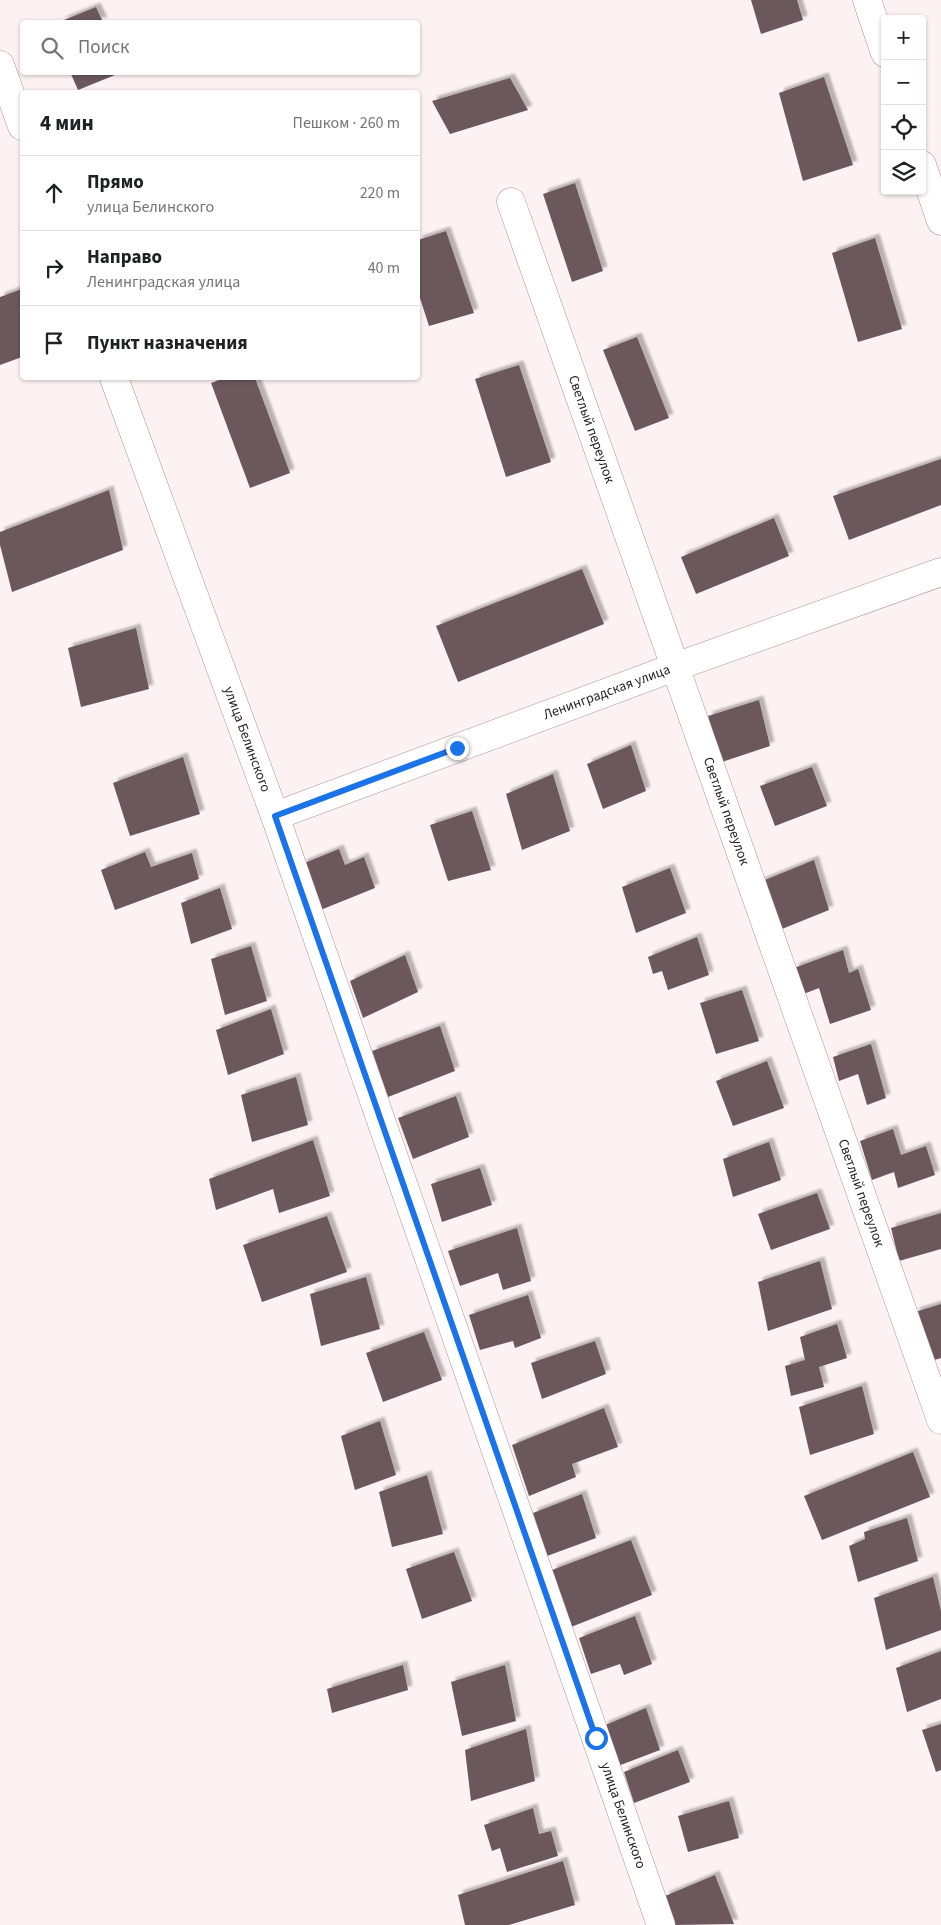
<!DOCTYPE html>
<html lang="ru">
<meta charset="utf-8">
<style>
:root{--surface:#fff;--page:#f6f6f6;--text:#202124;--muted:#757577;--line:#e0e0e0}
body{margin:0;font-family:"Source Sans 3",sans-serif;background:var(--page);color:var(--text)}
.controls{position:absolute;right:15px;top:15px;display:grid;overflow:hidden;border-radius:5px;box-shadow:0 1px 4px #0004}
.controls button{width:45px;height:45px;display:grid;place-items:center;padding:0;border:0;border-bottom:1px solid var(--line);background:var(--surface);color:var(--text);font:25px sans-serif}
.stop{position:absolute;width:15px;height:15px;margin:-11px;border:4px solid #1a73e8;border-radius:50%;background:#fff}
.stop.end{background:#1a73e8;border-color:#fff;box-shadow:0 1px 5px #0008}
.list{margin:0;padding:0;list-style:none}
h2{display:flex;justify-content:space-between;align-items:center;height:65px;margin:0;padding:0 20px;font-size:21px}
h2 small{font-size:16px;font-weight:400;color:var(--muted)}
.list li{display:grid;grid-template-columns:32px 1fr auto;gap:15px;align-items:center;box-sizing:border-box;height:75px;padding:0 20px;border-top:1px solid var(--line)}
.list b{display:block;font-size:19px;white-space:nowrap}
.list p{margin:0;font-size:16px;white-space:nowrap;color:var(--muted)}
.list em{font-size:16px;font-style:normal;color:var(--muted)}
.icon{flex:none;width:28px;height:28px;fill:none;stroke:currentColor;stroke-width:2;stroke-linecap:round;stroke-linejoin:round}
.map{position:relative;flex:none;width:941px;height:1925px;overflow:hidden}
.search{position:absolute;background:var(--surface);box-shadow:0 1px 4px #0004;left:20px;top:20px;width:400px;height:55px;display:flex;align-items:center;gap:12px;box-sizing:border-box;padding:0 18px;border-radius:5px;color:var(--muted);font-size:19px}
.panel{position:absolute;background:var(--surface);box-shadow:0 1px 4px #0004;left:20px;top:90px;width:400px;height:290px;border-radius:5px}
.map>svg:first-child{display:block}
</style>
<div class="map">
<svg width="941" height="1925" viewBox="0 0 941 1925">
<defs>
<filter id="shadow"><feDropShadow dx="4.5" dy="-4.5" stdDeviation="1" flood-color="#0004"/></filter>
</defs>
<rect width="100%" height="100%" fill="#fcf2f3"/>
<g fill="#6c595b" filter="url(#shadow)">
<polygon points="751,0 797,0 803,20 761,34"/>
<polygon points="96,7 103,22 59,22"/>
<polygon points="70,72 120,72 120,73 78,90"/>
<polygon points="824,77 853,165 803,181 779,93"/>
<polygon points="510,78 528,110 450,134 432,101"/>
<polygon points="575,183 603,271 572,282 543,194"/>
<polygon points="446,231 474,313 429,326 418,292 418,240"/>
<polygon points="875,238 902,329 858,342 832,253"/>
<polygon points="22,289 22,357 0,365 0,297"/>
<polygon points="637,337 669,418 635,431 603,350"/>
<polygon points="519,365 551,462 506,477 475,379"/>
<polygon points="225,378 255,378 290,473 250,488 211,383"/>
<polygon points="941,459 941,505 849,540 833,496"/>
<polygon points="109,490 123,550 12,592 0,545 0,532"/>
<polygon points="774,518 789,556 696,594 681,557"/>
<polygon points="582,569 604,624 458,682 436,626"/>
<polygon points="136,628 149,689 81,707 68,648"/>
<polygon points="759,700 770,746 722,762 708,716"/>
<polygon points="631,745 646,791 603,809 587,764"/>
<polygon points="183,757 200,814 130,836 113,783"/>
<polygon points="812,767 827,806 775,826 760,786"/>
<polygon points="553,774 570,831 522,850 506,794"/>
<polygon points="472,811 491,870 448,881 430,825"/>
<polygon points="339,849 345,865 364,857 375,888 318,911 302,864"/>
<polygon points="145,852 151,867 192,853 199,879 115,910 101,870"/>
<polygon points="814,860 829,910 777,931 760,882"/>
<polygon points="670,868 686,913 636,933 622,887"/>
<polygon points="220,888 232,929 191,944 181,903"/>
<polygon points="697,937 709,975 668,990 662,971 653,974 648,957"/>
<polygon points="251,946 267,1001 225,1015 211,959"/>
<polygon points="843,950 849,973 858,969 871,1010 830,1024 819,988 801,995 794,968"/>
<polygon points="405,955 418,992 363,1018 350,981"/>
<polygon points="742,990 759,1041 716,1054 700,1003"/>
<polygon points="271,1009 284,1054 228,1075 216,1030"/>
<polygon points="440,1026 455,1071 388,1097 372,1051"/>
<polygon points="871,1044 886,1098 867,1105 858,1074 839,1081 833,1057"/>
<polygon points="767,1061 784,1108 733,1126 716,1081"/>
<polygon points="296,1077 308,1125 252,1142 241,1095"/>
<polygon points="456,1096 469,1137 413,1159 398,1118"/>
<polygon points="893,1129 901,1155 926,1146 935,1175 898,1188 894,1172 872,1180 860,1141"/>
<polygon points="313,1140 330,1196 279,1213 273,1189 216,1210 209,1179"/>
<polygon points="769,1142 781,1180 733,1197 723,1159"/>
<polygon points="480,1168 492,1205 442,1222 431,1184"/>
<polygon points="817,1193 830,1229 771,1250 758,1214"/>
<polygon points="941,1213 941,1249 899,1261 891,1228"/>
<polygon points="327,1216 347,1272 262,1302 243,1245"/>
<polygon points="517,1228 531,1281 503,1290 498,1273 460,1286 448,1251"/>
<polygon points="820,1261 832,1309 768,1331 758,1282"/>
<polygon points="366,1277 380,1329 321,1346 310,1294"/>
<polygon points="528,1295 541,1338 515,1348 513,1341 480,1350 469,1315"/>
<polygon points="941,1304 941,1358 931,1361 915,1312"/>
<polygon points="837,1324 847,1358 819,1367 824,1387 791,1396 785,1366 805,1360 800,1337"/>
<polygon points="424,1332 442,1380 383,1402 366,1353"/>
<polygon points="595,1341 606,1374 542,1399 531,1363"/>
<polygon points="862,1386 874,1434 810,1455 799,1407"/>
<polygon points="604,1408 618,1447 572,1464 576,1477 529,1496 512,1445"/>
<polygon points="380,1421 396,1475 355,1490 341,1436"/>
<polygon points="913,1452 930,1497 822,1540 804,1496"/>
<polygon points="427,1475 443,1534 392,1547 379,1492"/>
<polygon points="582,1494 596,1538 547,1556 533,1513"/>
<polygon points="907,1518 918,1561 858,1582 849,1546 865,1539 864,1532"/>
<polygon points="631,1540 652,1595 571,1627 552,1570"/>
<polygon points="454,1552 472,1601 422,1619 406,1569"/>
<polygon points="933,1577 941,1611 941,1630 886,1650 874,1598"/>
<polygon points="635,1616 652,1664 624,1675 620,1664 591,1674 579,1638"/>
<polygon points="941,1651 941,1699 907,1712 896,1668"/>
<polygon points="403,1665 408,1690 332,1713 327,1689"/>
<polygon points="505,1665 516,1721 462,1736 451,1682"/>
<polygon points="646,1708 660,1750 618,1766 603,1726"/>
<polygon points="941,1724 941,1770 936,1772 922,1730"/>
<polygon points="526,1729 535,1781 471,1801 465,1750"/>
<polygon points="678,1750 690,1782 634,1803 624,1772"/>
<polygon points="729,1801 739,1838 688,1852 678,1816"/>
<polygon points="533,1808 539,1834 551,1831 558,1856 507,1872 500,1848 492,1851 484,1825"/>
<polygon points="563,1861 575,1905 509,1925 465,1925 458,1895"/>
<polygon points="715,1875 734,1924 675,1925 665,1896"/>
</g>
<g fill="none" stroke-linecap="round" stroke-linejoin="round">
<g stroke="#ab9598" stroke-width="29">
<g id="minor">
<polyline points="867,0 885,53"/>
<polyline points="0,65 22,126"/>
<polyline points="922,165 941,221"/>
<path id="s1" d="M511,202L941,1420"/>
<path id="s2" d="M114,378L275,816L661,1925"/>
<path id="s3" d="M275,816L675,667L941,572"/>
</g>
</g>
<use href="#minor" stroke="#fff" stroke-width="28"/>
</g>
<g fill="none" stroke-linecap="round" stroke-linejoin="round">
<polyline stroke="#1a73e8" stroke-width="6" points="457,748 275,816 596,1738"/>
</g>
<g text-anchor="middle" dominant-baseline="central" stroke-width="5" stroke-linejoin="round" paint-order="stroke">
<g font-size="14" fill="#292022" stroke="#fff">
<text stroke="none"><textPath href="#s1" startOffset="241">Светлый переулок</textPath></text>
<text stroke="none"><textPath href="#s3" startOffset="354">Ленинградская улица</textPath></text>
<text stroke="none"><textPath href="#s2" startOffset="385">улица Белинского</textPath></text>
<text stroke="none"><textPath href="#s1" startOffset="646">Светлый переулок</textPath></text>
<text stroke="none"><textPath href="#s1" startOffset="1051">Светлый переулок</textPath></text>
<text stroke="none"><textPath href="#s2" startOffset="1525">улица Белинского</textPath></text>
</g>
</g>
</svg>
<div class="controls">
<button>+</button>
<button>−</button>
<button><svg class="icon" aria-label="locate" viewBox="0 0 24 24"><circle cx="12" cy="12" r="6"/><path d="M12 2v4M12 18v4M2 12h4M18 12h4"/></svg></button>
<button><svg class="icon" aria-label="layers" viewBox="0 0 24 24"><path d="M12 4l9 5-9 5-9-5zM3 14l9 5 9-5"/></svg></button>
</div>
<div class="stop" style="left:596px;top:1738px"></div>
<div class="stop end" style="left:457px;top:748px"></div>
<div class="search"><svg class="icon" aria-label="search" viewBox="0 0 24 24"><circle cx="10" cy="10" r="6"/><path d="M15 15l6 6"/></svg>Поиск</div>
<section class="panel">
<h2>4 мин<small>Пешком · 260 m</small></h2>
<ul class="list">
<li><svg class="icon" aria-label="ahead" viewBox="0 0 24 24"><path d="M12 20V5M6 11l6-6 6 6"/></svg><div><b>Прямо</b><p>улица Белинского</p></div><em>220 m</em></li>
<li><svg class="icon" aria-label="right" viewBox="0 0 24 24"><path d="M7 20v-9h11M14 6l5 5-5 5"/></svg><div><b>Направо</b><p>Ленинградская улица</p></div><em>40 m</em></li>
<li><svg class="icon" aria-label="arrive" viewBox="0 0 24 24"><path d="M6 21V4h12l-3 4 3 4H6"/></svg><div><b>Пункт назначения</b></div></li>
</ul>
</section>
</div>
